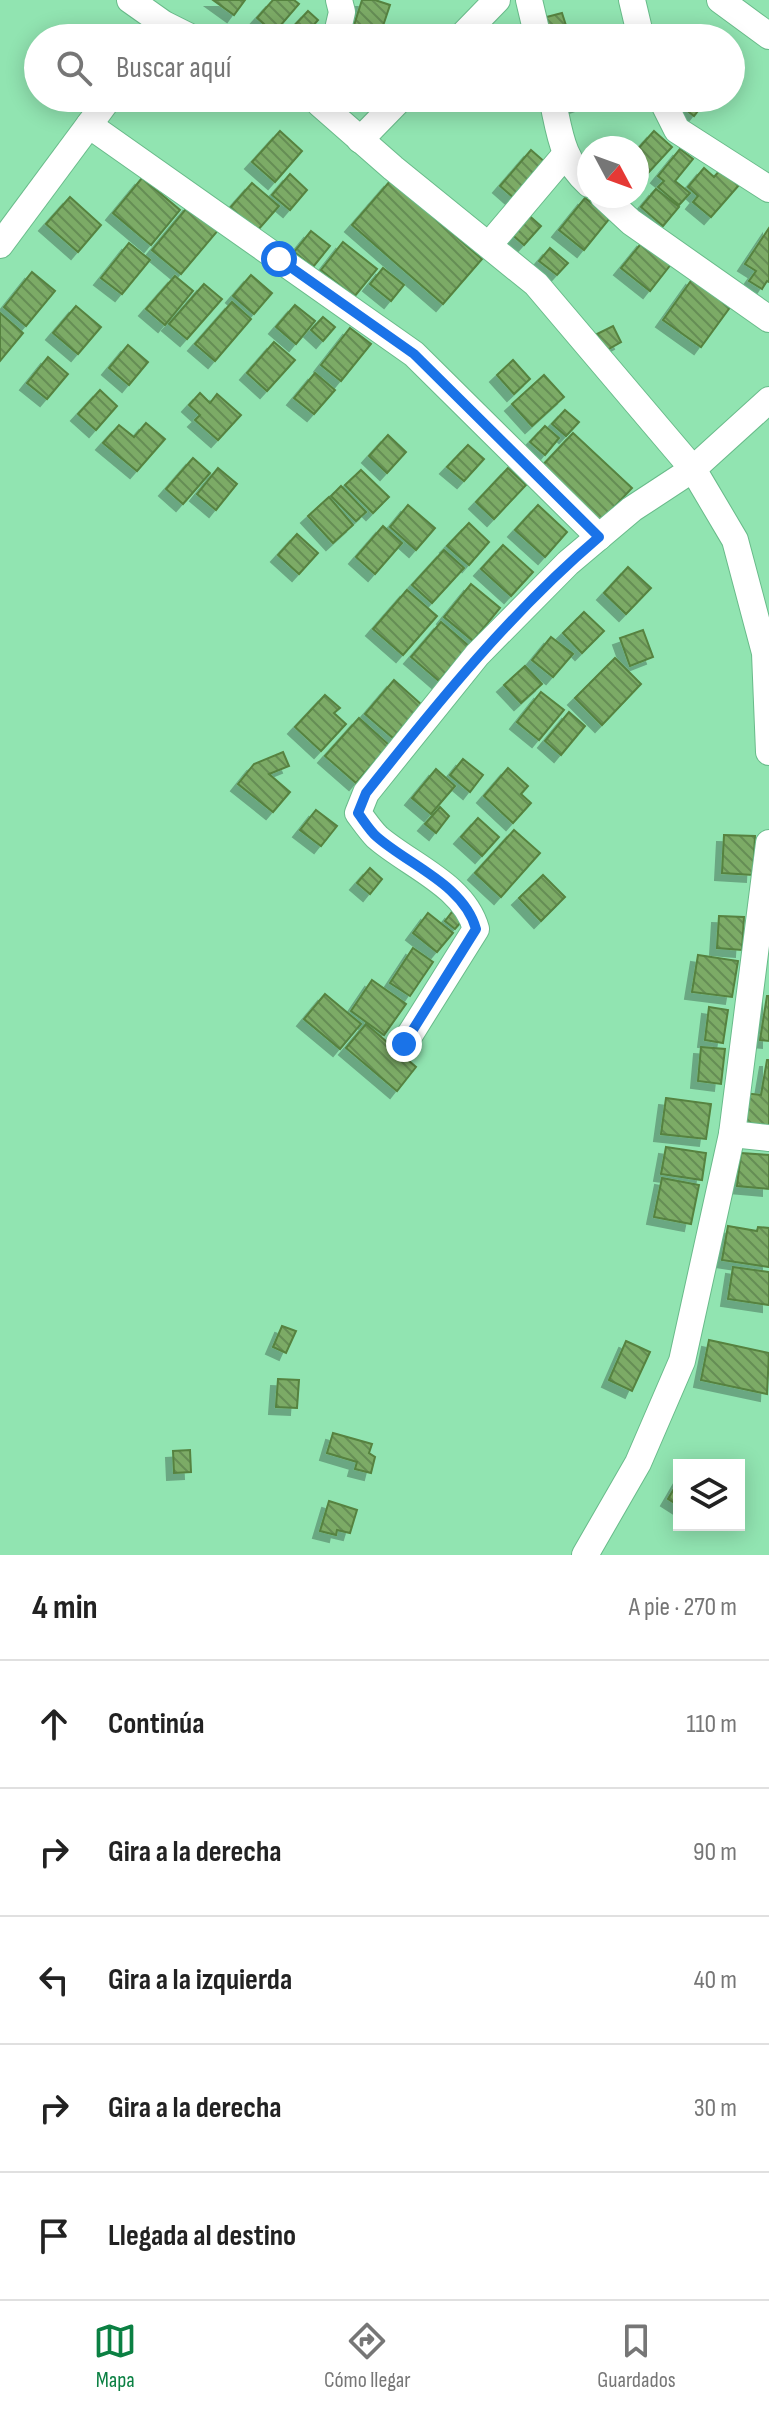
<!DOCTYPE html>
<html lang="es">
<meta charset="utf-8">
<style>
:root{--surface:#fff;--page:#f2f2f2;--text:#222;--muted:#767676;--line:#e0e0e0;--accent:#0b8043}
body{margin:0;font-family:"Sofia Sans Condensed",sans-serif;background:var(--page);color:var(--text)}
.controls{position:absolute;right:24px;bottom:24px;display:grid;overflow:hidden;border-radius:0px;box-shadow:0 4px 20px #0003}
.controls button{width:72px;height:72px;display:grid;place-items:center;padding:0;border:0;border-bottom:2px solid var(--line);background:var(--surface);color:var(--text);font:40px sans-serif}
.compass{position:absolute;left:577px;top:136px;width:72px;height:72px;border-radius:50%;background:var(--surface);box-shadow:0 4px 20px #0003;rotate:131deg}
.stop{position:absolute;width:24px;height:24px;margin:-18px;border:6px solid #1a73e8;border-radius:50%;background:#fff}
.stop.end{background:#1a73e8;border-color:#fff;box-shadow:0 2px 8px #0008}
.list{margin:0;padding:0;list-style:none}
h2{display:flex;justify-content:space-between;align-items:center;height:104px;margin:0;padding:0 32px;font-size:34px}
h2 small{font-size:26px;font-weight:400;color:var(--muted)}
.list li{display:grid;grid-template-columns:52px 1fr auto;gap:24px;align-items:center;box-sizing:border-box;height:128px;padding:0 32px;border-top:2px solid var(--line)}
.list b{display:block;font-size:30px;white-space:nowrap}
.list em{font-size:26px;font-style:normal;color:var(--muted)}
.icon{flex:none;width:44px;height:44px;fill:none;stroke:currentColor;stroke-width:2;stroke-linecap:round;stroke-linejoin:round}
.map{position:relative;flex:none;width:769px;height:1555px;overflow:hidden}
.search{position:absolute;background:var(--surface);box-shadow:0 4px 20px #0003;left:24px;right:24px;top:24px;height:88px;display:flex;align-items:center;gap:20px;box-sizing:border-box;padding:0 28px;border-radius:44px;color:var(--muted);font-size:30px}
.sheet{height:744px;background:var(--surface)}
nav{display:flex;justify-content:space-around;align-items:center;box-sizing:border-box;height:112px;border-top:2px solid var(--line);background:var(--surface);font-size:22px;color:var(--muted)}
nav a{display:grid;justify-items:center;gap:4px}
nav .on{color:var(--accent)}
.map>svg:first-child{display:block}
</style>
<div class="map">
<svg width="769" height="1555" viewBox="0 0 769 1555">
<defs>
<pattern id="building-back-hatch" width="6" height="6" patternUnits="userSpaceOnUse" patternTransform="scale(2)"><rect width="6" height="6" fill="#7cab66"/><path d="M-1 5l2 2M0 0l6 6M5-1l2 2" fill="none" stroke="#658d55"/></pattern>
<filter id="shadow"><feDropShadow dx="-7" dy="7" stdDeviation="0" flood-color="#0004"/></filter>
</defs>
<rect width="100%" height="100%" fill="#91e4b1"/>
<g fill="url(#building-back-hatch)" stroke="#56823f" stroke-width="2" filter="url(#shadow)">
<polygon points="213,0 245,0 234,15"/>
<polygon points="273,0 294,0 299,4 274,33 257,18"/>
<polygon points="362,0 375,0 390,5 379,38 351,35"/>
<polygon points="308,11 318,20 305,35 294,26"/>
<polygon points="562,13 570,38 545,38 539,19"/>
<polygon points="560,98 594,98 594,100 564,110"/>
<polygon points="671,98 708,98 694,116"/>
<polygon points="280,131 302,151 275,182 252,162"/>
<polygon points="654,131 672,147 637,185 637,150"/>
<polygon points="680,149 693,159 675,181 690,193 679,205 658,187 664,181 658,176"/>
<polygon points="531,150 546,163 515,199 500,186"/>
<polygon points="704,168 714,177 721,169 739,185 711,217 693,202 698,196 688,187"/>
<polygon points="290,174 307,190 290,210 272,195"/>
<polygon points="142,178 180,210 151,245 113,213"/>
<polygon points="391,180 482,259 443,304 352,225"/>
<polygon points="252,183 279,206 257,231 230,208"/>
<polygon points="656,189 679,207 663,226 641,207"/>
<polygon points="70,197 101,225 78,252 46,224"/>
<polygon points="585,198 610,218 584,250 559,230"/>
<polygon points="190,204 220,228 181,274 152,250"/>
<polygon points="525,212 541,226 524,245 508,231"/>
<polygon points="769,228 769,282 767,281 762,289 749,281 756,271 745,264"/>
<polygon points="311,231 330,246 313,267 294,252"/>
<polygon points="644,240 672,263 650,291 621,268"/>
<polygon points="343,242 377,269 354,297 321,270"/>
<polygon points="129,243 150,260 122,294 101,278"/>
<polygon points="550,248 568,263 557,275 539,261"/>
<polygon points="383,268 404,285 391,301 370,284"/>
<polygon points="32,272 55,291 26,326 4,307"/>
<polygon points="251,275 272,293 254,314 233,296"/>
<polygon points="175,276 193,291 165,325 146,309"/>
<polygon points="693,278 731,306 701,347 663,320"/>
<polygon points="204,284 222,299 187,339 169,324"/>
<polygon points="232,302 251,319 215,361 195,344"/>
<polygon points="295,305 315,321 296,344 276,327"/>
<polygon points="76,306 101,327 78,354 53,333"/>
<polygon points="0,313 23,333 0,361"/>
<polygon points="323,317 335,327 323,341 311,330"/>
<polygon points="613,326 621,342 605,351 597,334"/>
<polygon points="350,328 371,344 341,381 321,365"/>
<polygon points="274,342 295,360 267,391 247,373"/>
<polygon points="128,345 148,362 129,385 109,368"/>
<polygon points="48,357 68,374 47,399 27,383"/>
<polygon points="513,360 530,379 514,394 497,375"/>
<polygon points="315,373 335,390 314,414 294,398"/>
<polygon points="544,375 564,397 532,426 512,404"/>
<polygon points="100,390 117,406 96,430 78,414"/>
<polygon points="200,393 210,403 217,394 241,415 218,440 195,420 200,415 189,405"/>
<polygon points="565,410 579,422 566,436 552,424"/>
<polygon points="146,423 165,439 137,471 103,443 119,425 134,437"/>
<polygon points="545,426 559,438 545,455 530,442"/>
<polygon points="573,433 632,488 600,522 541,467"/>
<polygon points="388,435 406,452 387,473 369,456"/>
<polygon points="468,445 484,459 464,481 447,467"/>
<polygon points="193,458 210,473 183,504 166,489"/>
<polygon points="218,468 237,484 216,510 197,494"/>
<polygon points="508,468 526,485 494,519 476,502"/>
<polygon points="361,470 389,497 373,513 345,485"/>
<polygon points="341,486 366,512 356,521 331,496"/>
<polygon points="329,497 353,525 333,543 308,516"/>
<polygon points="408,505 435,528 416,550 390,527"/>
<polygon points="538,505 567,532 545,557 515,530"/>
<polygon points="469,523 489,542 469,565 447,546"/>
<polygon points="383,526 402,543 375,574 356,557"/>
<polygon points="297,534 318,553 299,574 278,555"/>
<polygon points="503,545 533,572 511,596 481,569"/>
<polygon points="444,550 464,568 432,603 412,585"/>
<polygon points="628,567 651,588 626,614 604,593"/>
<polygon points="471,584 500,608 473,641 444,617"/>
<polygon points="407,590 437,616 403,655 373,629"/>
<polygon points="584,612 604,631 582,653 563,633"/>
<polygon points="441,622 469,646 439,681 411,657"/>
<polygon points="643,630 653,657 630,666 620,638"/>
<polygon points="551,637 573,654 553,677 532,660"/>
<polygon points="615,658 641,684 602,725 575,698"/>
<polygon points="525,666 542,684 521,703 504,685"/>
<polygon points="394,680 422,705 393,738 365,714"/>
<polygon points="541,692 564,710 539,740 517,722"/>
<polygon points="325,695 340,708 334,713 346,724 321,751 295,727"/>
<polygon points="569,712 585,726 561,755 545,741"/>
<polygon points="359,718 389,745 356,783 325,756"/>
<polygon points="283,752 289,766 269,774 290,792 273,812 238,784 254,764"/>
<polygon points="463,759 483,775 470,792 450,775"/>
<polygon points="508,768 528,786 521,794 531,803 513,823 484,796"/>
<polygon points="436,769 455,786 431,814 412,798"/>
<polygon points="440,807 449,816 436,833 425,824"/>
<polygon points="316,810 337,826 321,846 300,830"/>
<polygon points="478,818 499,837 482,856 461,837"/>
<polygon points="514,830 540,853 501,897 475,873"/>
<polygon points="724,835 755,836 753,875 722,873"/>
<polygon points="370,868 382,879 370,894 357,883"/>
<polygon points="543,875 565,897 541,921 519,898"/>
<polygon points="452,912 463,920 455,929 445,921"/>
<polygon points="428,913 453,933 437,952 413,933"/>
<polygon points="719,916 744,917 742,950 717,948"/>
<polygon points="413,948 433,962 410,996 390,983"/>
<polygon points="698,955 738,961 732,997 692,992"/>
<polygon points="372,980 406,1004 384,1035 351,1011"/>
<polygon points="325,994 361,1024 340,1049 304,1019"/>
<polygon points="767,996 769,996 769,1041 760,1040"/>
<polygon points="709,1007 728,1010 723,1043 705,1040"/>
<polygon points="366,1024 416,1067 397,1091 346,1048"/>
<polygon points="701,1047 725,1049 721,1084 698,1081"/>
<polygon points="767,1060 769,1060 769,1129 739,1125 744,1093 761,1095"/>
<polygon points="666,1098 711,1104 706,1139 661,1134"/>
<polygon points="666,1147 706,1153 702,1180 661,1174"/>
<polygon points="741,1153 769,1155 769,1189 737,1186"/>
<polygon points="662,1178 699,1185 691,1224 654,1217"/>
<polygon points="728,1226 757,1231 758,1227 769,1228 769,1267 722,1260"/>
<polygon points="733,1267 769,1272 769,1305 728,1299"/>
<polygon points="282,1326 296,1331 286,1353 273,1347"/>
<polygon points="709,1340 769,1353 767,1394 701,1380"/>
<polygon points="626,1341 650,1352 632,1391 609,1380"/>
<polygon points="278,1379 299,1380 297,1408 276,1407"/>
<polygon points="333,1433 372,1444 369,1453 375,1457 371,1473 355,1469 357,1462 327,1453"/>
<polygon points="190,1450 191,1472 174,1473 173,1451"/>
<polygon points="679,1480 679,1506 668,1499"/>
<polygon points="329,1501 357,1510 350,1533 337,1530 336,1535 320,1531"/>
</g>
<g fill="none" stroke-linecap="round" stroke-linejoin="round">
<g stroke="#69bb8a" stroke-width="28">
<g id="street">
<polyline points="130,0 164,24 192,38"/>
<polyline points="529,0 538,38"/>
<polyline points="632,0 641,38"/>
<polyline points="720,0 769,36"/>
<polyline points="336,38 342,12 339,0"/>
<polyline points="460,38 497,0"/>
<polyline points="322,98 320,104 393,168 536,284 693,469 735,540 765,653 769,752"/>
<path d="M552,98C560,133 561,159 589,184"/>
<polyline points="661,98 677,130 769,189"/>
<polyline points="89,125 414,354 599,537"/>
<polyline points="360,140 401,98"/>
<polyline points="603,196 631,222 769,319"/>
<polyline points="0,245 109,98"/>
<polyline points="489,245 565,155"/>
<path d="M404,1044L476,929C464,885 409,865 377,837C370,830 364,821 358,813L366,793L477,655L568,563L632,509L693,469L769,400"/>
<polyline points="732,1134 769,1138"/>
<polyline points="585,1555 638,1463 682,1361 732,1134 769,843"/>
</g>
</g>
<use href="#street" stroke="#fff" stroke-width="26"/>
</g>
<g fill="none" stroke-linecap="round" stroke-linejoin="round">
<path stroke="#1a73e8" stroke-width="10" d="M279,259L414,354L599,537C511,612 438,702 366,793L358,813C364,821 370,831 377,837C409,865 464,885 476,929L404,1044"/>
</g>
</svg>
<div class="controls">
<button><svg class="icon" aria-label="layers" viewBox="0 0 24 24"><path d="M12 4l9 5-9 5-9-5zM3 14l9 5 9-5"/></svg></button>
</div>
<svg class="compass" viewBox="-18 -18 36 36"><path d="M0-13l5 13h-10z" fill="#e53935"/><path d="M0 13l5-13h-10z" fill="#767676"/></svg>
<div class="stop" style="left:279px;top:259px"></div>
<div class="stop end" style="left:404px;top:1044px"></div>
<div class="search"><svg class="icon" aria-label="search" viewBox="0 0 24 24"><circle cx="10" cy="10" r="6"/><path d="M15 15l6 6"/></svg>Buscar aquí</div>
</div>
<section class="sheet">
<h2>4 min<small>A pie · 270 m</small></h2>
<ul class="list">
<li><svg class="icon" aria-label="ahead" viewBox="0 0 24 24"><path d="M12 20V5M6 11l6-6 6 6"/></svg><div><b>Continúa</b></div><em>110 m</em></li>
<li><svg class="icon" aria-label="right" viewBox="0 0 24 24"><path d="M7 20v-9h11M14 6l5 5-5 5"/></svg><div><b>Gira a la derecha</b></div><em>90 m</em></li>
<li><svg class="icon" aria-label="left" viewBox="0 0 24 24"><path d="M17 20v-9H6M10 6l-5 5 5 5"/></svg><div><b>Gira a la izquierda</b></div><em>40 m</em></li>
<li><svg class="icon" aria-label="right" viewBox="0 0 24 24"><path d="M7 20v-9h11M14 6l5 5-5 5"/></svg><div><b>Gira a la derecha</b></div><em>30 m</em></li>
<li><svg class="icon" aria-label="arrive" viewBox="0 0 24 24"><path d="M6 21V4h12l-3 4 3 4H6"/></svg><div><b>Llegada al destino</b></div></li>
</ul>
</section>
<nav>
<a class="on"><svg class="icon" aria-label="map" viewBox="0 0 24 24"><path d="M3 6l6-2 6 2 6-2v14l-6 2-6-2-6 2zM9 4v14M15 6v14"/></svg>Mapa</a>
<a><svg class="icon" aria-label="directions" viewBox="0 0 24 24"><path d="M12 3l9 9-9 9-9-9zM9 14v-3h6M13 9l2 2-2 2"/></svg>Cómo llegar</a>
<a><svg class="icon" aria-label="saved" viewBox="0 0 24 24"><path d="M7 4h10v16l-5-4-5 4z"/></svg>Guardados</a>
</nav>
